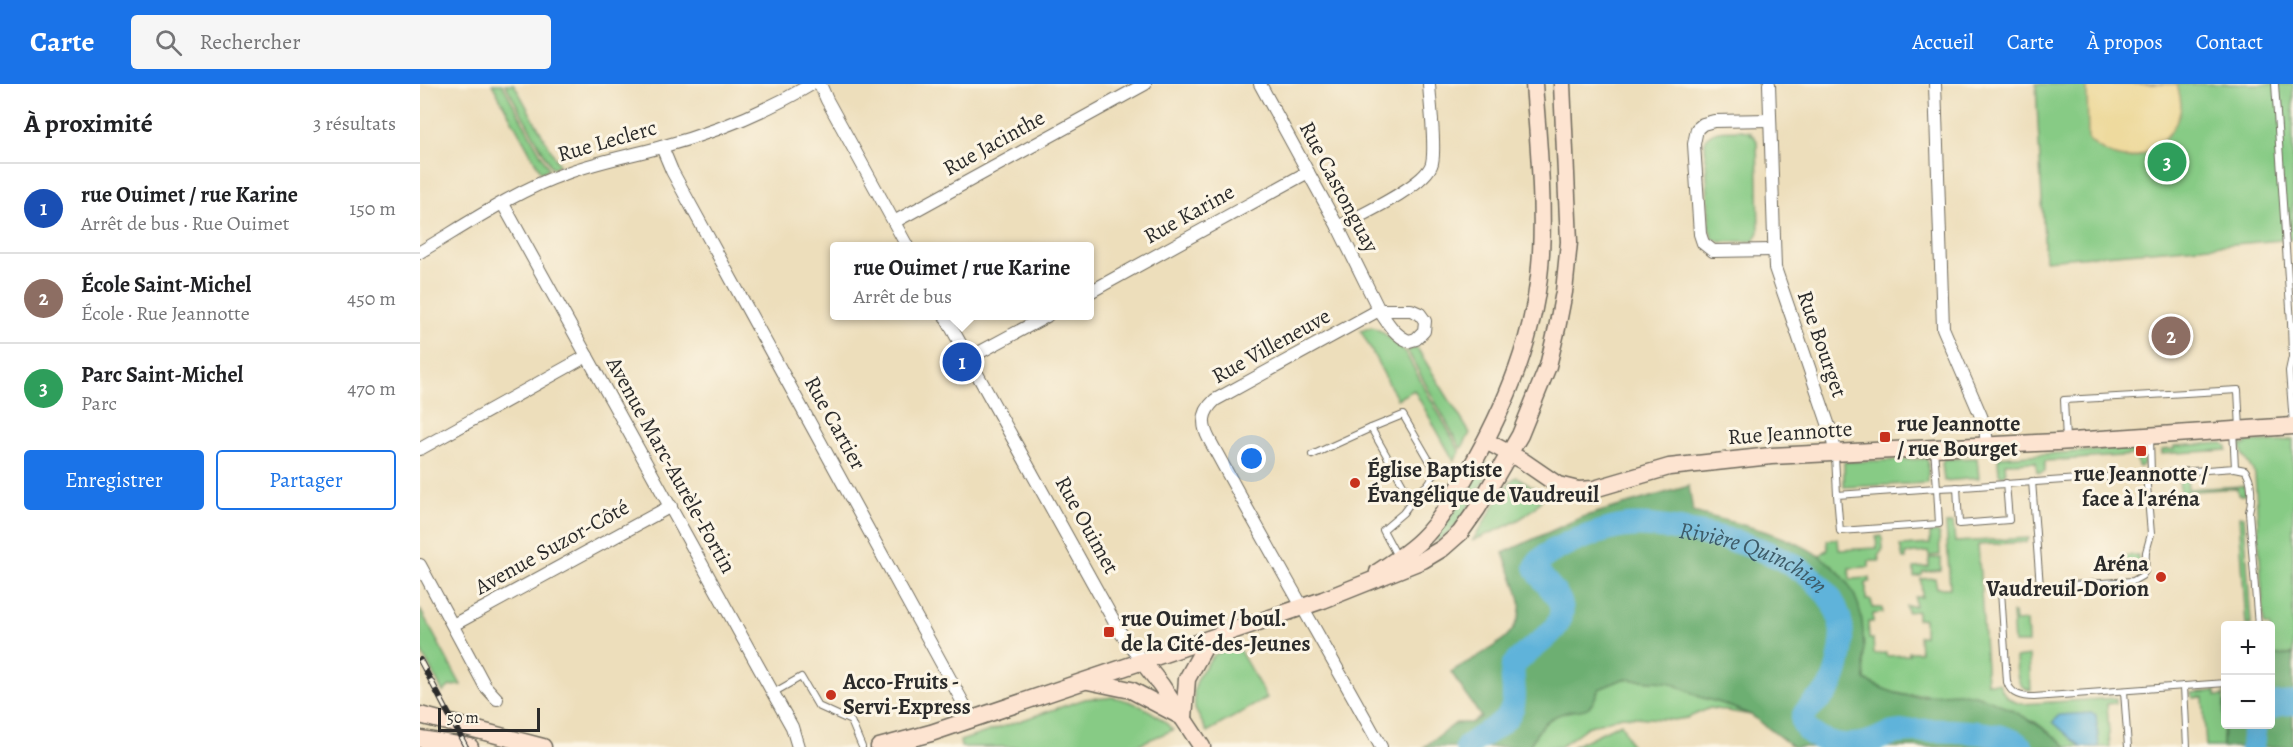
<!DOCTYPE html>
<html lang="fr">
<meta charset="utf-8">
<style>
:root{--surface:#fff;--page:#f6f6f6;--text:#202124;--muted:#757577;--line:#e0e0e0;--accent:#1a73e8}
body{margin:0;font-family:Alegreya,serif;background:var(--page);color:var(--text)}
.controls{position:absolute;right:18px;bottom:18px;display:grid;overflow:hidden;border-radius:6px;box-shadow:0 6px 24px #0002}
.controls button{width:54px;height:54px;display:grid;place-items:center;padding:0;border:0;border-bottom:2px solid var(--line);background:var(--surface);color:var(--text);font:30px sans-serif}
.scale{position:absolute;left:18px;bottom:15px;width:102px;box-sizing:border-box;padding-left:6px;border:3px solid #2b2b2b;border-top:0;font-size:16px;line-height:21px;white-space:nowrap;color:#2b2b2b;-webkit-text-stroke:4px #fcf5e5;paint-order:stroke}
.you{position:absolute;left:832px;top:375px;width:21px;height:21px;margin:-15px;border:4px solid #fff;border-radius:50%;background:#1a73e8;box-shadow:0 0 0 9px #1a73e833}
.badge{display:grid;place-items:center;width:39px;height:39px;border-radius:50%;background:var(--accent);color:#fff;font-size:20px;font-weight:700}
.pin{position:absolute;translate:-50% -50%;border:3px solid #fff;box-shadow:0 2px 6px #0006}
.popup{position:absolute;left:410px;top:158px;width:264px;height:78px;box-sizing:border-box;display:grid;place-content:center;border-radius:6px;background:var(--surface);filter:drop-shadow(0 2px 4px #0005);font-size:20px;white-space:nowrap;color:var(--muted)}
.popup b{font-size:22px;color:var(--text)}
.popup::after{content:'';position:absolute;left:50%;top:100%;margin-left:-12px;border:12px solid transparent;border-top-color:var(--surface)}
.list{margin:0;padding:0;list-style:none}
h2{display:flex;justify-content:space-between;align-items:center;height:78px;margin:0;padding:0 24px;font-size:26px}
h2 small{font-size:20px;font-weight:400;color:var(--muted)}
.list li{display:grid;grid-template-columns:39px 1fr auto;gap:18px;align-items:center;box-sizing:border-box;height:90px;padding:0 24px;border-top:2px solid var(--line)}
.list b{display:block;font-size:22px;white-space:nowrap}
.list p{margin:0;font-size:20px;white-space:nowrap;color:var(--muted)}
.list em{font-size:20px;font-style:normal;color:var(--muted)}
.actions{display:flex;gap:12px;padding:18px 24px}
.actions a{flex:1;padding:14px 0;border:2px solid var(--accent);border-radius:6px;text-align:center;font-size:21px;color:var(--accent)}
.actions .main{background:var(--accent);color:#fff}
.icon{flex:none;width:33px;height:33px;fill:none;stroke:currentColor;stroke-width:2;stroke-linecap:round;stroke-linejoin:round}
.map{position:relative;flex:none;width:1873px;height:663px;overflow:hidden}
header{display:flex;align-items:center;gap:36px;box-sizing:border-box;height:84px;padding:0 30px;background:var(--accent);color:#fff}
header strong{font-size:28px}
nav{display:flex;gap:33px;margin-inline-start:auto;font-size:21px}
.search{width:420px;height:54px;background:var(--page);display:flex;align-items:center;gap:15px;box-sizing:border-box;padding:0 21px;border-radius:6px;color:var(--muted);font-size:22px}
main{display:flex}
aside{flex:1;background:var(--surface)}
.map>svg:first-child{display:block}
</style>
<header>
<strong>Carte</strong>
<div class="search"><svg class="icon" aria-label="search" viewBox="0 0 24 24"><circle cx="10" cy="10" r="6"/><path d="M15 15l6 6"/></svg>Rechercher</div>
<nav><a>Accueil</a><a>Carte</a><a>À propos</a><a>Contact</a></nav>
</header>
<main>
<aside>
<h2>À proximité<small>3 résultats</small></h2>
<ul class="list">
<li><span class="badge" style="background:#1a4fb4">1</span><div><b>rue Ouimet / rue Karine</b><p>Arrêt de bus · Rue Ouimet</p></div><em>150 m</em></li>
<li><span class="badge" style="background:#8d6e63">2</span><div><b>École Saint-Michel</b><p>École · Rue Jeannotte</p></div><em>450 m</em></li>
<li><span class="badge" style="background:#2e9e5b">3</span><div><b>Parc Saint-Michel</b><p>Parc</p></div><em>470 m</em></li>
</ul>
<div class="actions"><a class="main">Enregistrer</a><a>Partager</a></div>
</aside>
<div class="map">
<svg width="1873" height="663" viewBox="0 0 1873 663">
<rect width="100%" height="100%" fill="#fcf5e5"/>
<filter id="ink" filterUnits="userSpaceOnUse"><feTurbulence type="fractalNoise" baseFrequency=".0167" numOctaves="2"/><feDisplacementMap in="SourceGraphic" scale="12" xChannelSelector="R" yChannelSelector="G"/><feConvolveMatrix kernelMatrix="1 2 1 2 8 2 1 2 1" color-interpolation-filters="sRGB"/></filter>
<filter id="wash" filterUnits="userSpaceOnUse"><feTurbulence type="fractalNoise" baseFrequency=".008" numOctaves="4" result="noise"/><feDisplacementMap in="SourceGraphic" scale="24" xChannelSelector="R" yChannelSelector="G"/><feGaussianBlur stdDeviation="1.35" result="paint"/><feColorMatrix in="noise" values="0 0 0 0 0 0 0 0 0 0 0 0 0 0 0 0 0 1.4 0 .05"/><feComposite in="paint" operator="in"/></filter>
<g filter="url(#wash)">
<rect width="100%" height="100%" fill="#eddebb"/>
<g fill="#87cb85" stroke="#597b58" stroke-width="1.5">
<polygon points="72,0 82,0 129,85 121,88"/>
<polygon points="85,0 94,0 139,81 132,84"/>
<polygon points="1616,0 1873,0 1873,155 1625,176"/>
<path d="M1321,46L1331,48L1330,50L1334,52L1337,57L1339,148L1334,157L1301,158L1293,155L1290,146L1285,58C1290,43 1308,47 1321,46Z"/>
<path d="M951,243C965,246 971,259 983,265L1040,368L1034,377L994,306L977,315L941,247Z"/>
<polygon points="997,264 1050,349 1041,365 987,266"/>
<polygon points="1873,355 1873,571 1851,572 1850,542 1844,541 1835,390 1823,371 1820,361 1822,358 1823,362 1826,361 1826,358 1858,358"/>
<polygon points="1803,359 1807,362 1807,366 1742,370 1742,366 1754,365 1754,362"/>
<polygon points="1718,364 1723,368 1724,380 1720,383 1718,382 1716,371 1625,377 1625,387 1620,389 1617,388 1616,378 1585,379 1586,390 1582,392 1579,389 1578,376 1580,373"/>
<polygon points="1557,374 1559,394 1524,397 1522,379 1524,375"/>
<polygon points="1506,375 1508,377 1508,399 1424,403 1424,378"/>
<path d="M1064,378L1071,381V384C1056,410 1043,440 1018,457L1014,454L1031,433Z"/>
<path d="M1097,393L1125,410C1111,436 1078,445 1052,457C1063,444 1085,397 1097,393Z"/>
<polygon points="1759,394 1767,395 1768,405 1824,402 1825,411 1818,411 1817,404 1760,408"/>
<polygon points="1819,432 1824,432 1831,541 1826,541"/>
<path d="M1533,439L1535,458L1609,454L1607,458L1558,461L1567,599H1579C1583,611 1589,617 1602,620L1696,614V619L1687,620L1690,663H1648L1615,638L1504,610C1482,614 1464,606 1445,596L1441,531L1419,488L1398,473L1408,465L1407,456L1418,455L1419,466L1457,464L1456,453L1462,452L1463,465L1458,472L1460,477H1449V483L1429,484L1430,495L1450,494V498L1446,499V516H1451L1452,524H1462L1463,529L1453,530V538H1448L1449,555H1453L1454,570L1466,569V572L1489,571V568H1500L1499,552H1504V535H1497V527L1487,528L1486,522H1495V513H1502L1501,495L1515,494L1517,504H1530L1526,440Z"/>
<polygon points="1517,448 1519,449 1520,471 1509,472 1508,468 1486,470 1486,475 1483,475 1480,462 1510,460 1510,449"/>
<polygon points="1718,471 1719,483 1717,488 1702,489 1701,472"/>
<polygon points="1509,474 1521,474 1521,486 1503,488 1502,491 1494,493 1494,484 1509,483"/>
<polygon points="0,525 41,601 30,602 23,608 0,565"/>
<polygon points="1592,529 1594,529 1595,538 1607,537 1608,559 1594,559"/>
<polygon points="817,562 847,614 787,648 775,625 774,606 779,591 794,571"/>
<path d="M1609,572L1611,606C1595,604 1597,588 1596,574Z"/>
<path d="M1203,595L1249,598L1280,613L1301,619L1331,631L1290,624L1267,634L1254,636L1202,632L1167,643L1140,663H1109C1119,643 1127,632 1151,627C1158,626 1164,627 1170,622C1174,619 1176,610 1179,605Z"/>
<polygon points="1804,606 1803,663 1786,663 1783,613 1773,614 1771,609 1796,607 1796,612 1804,612"/>
<path d="M692,613C715,617 737,629 753,646L712,663H659L653,660L621,663H541L540,657L665,615C674,613 682,616 692,613Z"/>
<polygon points="1201,639 1212,663 1152,663"/>
</g>
<g fill="#6daf72" stroke="#4c6d4e" stroke-width="1.5">
<path d="M1269,402L1273,428C1333,445 1426,457 1441,531C1445,552 1443,575 1445,596C1459,603 1473,610 1489,612C1507,614 1529,606 1550,610C1578,615 1626,644 1648,663H1373L1331,631L1301,619L1280,613L1249,598L1203,595L1179,605C1176,610 1174,619 1170,622C1164,627 1158,626 1151,627C1127,632 1119,643 1109,663H1004L1036,639H1051L1061,633L1031,588C1056,571 1105,555 1100,518C1098,502 1088,484 1083,469L1162,433Z"/>
<polygon points="1873,571 1873,663 1803,663 1805,617 1806,640 1850,640 1851,572"/>
</g>
<path fill="#eeda9e" stroke="#8c8264" stroke-width="1.5" d="M1667,0H1757C1759,7 1761,15 1761,23C1758,47 1733,71 1710,74C1695,75 1677,65 1668,55Z"/>
<polygon fill="#5eb3da" stroke="#446f82" stroke-width="1.5" points="1672,629 1676,631 1679,663 1661,663 1633,638 1639,631"/>
<g fill="none" stroke-linecap="round" stroke-linejoin="round">
<g stroke="#5eb3da" stroke-width="24">
<polyline points="1850,624 1859,620 1873,619"/>
<path id="s1" d="M1047,663C1061,649 1088,642 1093,621C1096,608 1091,595 1093,582C1107,563 1155,544 1138,514C1132,503 1120,495 1116,483C1123,465 1172,450 1191,445C1215,438 1242,443 1267,447C1328,457 1434,486 1421,567C1419,580 1416,595 1408,606C1395,622 1365,634 1397,653C1415,663 1435,663 1453,657C1460,654 1467,650 1474,649C1499,645 1586,644 1602,663"/>
<polyline points="1832,663 1835,640"/>
</g>
</g>
</g>
<g filter="url(#ink)">
<g fill="none" stroke-linecap="round" stroke-linejoin="round">
<g stroke="#6f6a5d" stroke-width="8">
<g id="lane">
<polyline points="1855,0 1871,239 1872,273 1869,287 1873,340"/>
<polyline points="1730,354 1731,390"/>
<polyline points="1646,356 1644,316 1818,306 1820,345"/>
<polyline points="1514,364 1517,404 1543,403 1815,384 1813,346"/>
<polyline points="892,371 951,344"/>
<polyline points="1415,371 1417,411 1517,404 1519,440 1420,447 1417,411"/>
<path d="M1815,384L1825,386C1833,396 1832,416 1829,428L1838,542"/>
<polyline points="1612,397 1620,503 1713,497 1722,492 1725,487 1726,468 1731,450 1726,390"/>
<polyline points="1008,400 1030,416"/>
<polyline points="1537,403 1539,440 1589,436 1586,399"/>
<polyline points="978,474 963,446 983,429 998,409 1008,400 1014,391 1015,386 983,331 951,344 986,406 993,414"/>
<path d="M1620,503L1581,507L1587,598C1591,611 1602,613 1614,613L1806,599"/>
<polyline points="1764,602 1767,663"/>
<polyline points="1704,607 1708,663"/>
<polyline points="353,609 381,593 398,622 431,637 442,663"/>
</g>
</g>
<g stroke="#6f6a5d" stroke-width="14">
<g id="street">
<polyline points="400,0 407,16 487,162"/>
<path d="M840,0L918,143L959,226C967,238 975,252 989,257L996,255L1004,247L1005,237L1000,230L991,226H959L795,316C782,328 781,340 789,355C845,459 904,560 961,663"/>
<polyline points="1349,0 1355,184 1411,348 1415,367"/>
<polyline points="1515,0 1523,244 1561,332 1565,343 1567,361"/>
<polyline points="1350,36 1294,37 1283,40 1277,45 1274,60 1280,150 1283,159 1293,167 1353,166"/>
<polyline points="242,63 252,87 552,635"/>
<polyline points="83,120 353,609 372,643 378,663"/>
<polyline points="474,138 725,0"/>
<path d="M918,143C939,132 1007,101 1012,79C1016,62 1010,19 1009,0"/>
<path d="M0,168C44,142 97,106 144,90C175,78 209,72 241,63C293,49 345,28 392,0"/>
<polyline points="670,208 888,88"/>
<polyline points="525,232 700,548 723,578"/>
<polyline points="549,274 627,232"/>
<polyline points="0,365 167,272"/>
<polyline points="0,481 65,602 77,615"/>
<polyline points="33,541 251,422"/>
</g>
</g>
<g stroke="#6f6a5d" stroke-width="19">
<g id="secondary">
<polyline points="1066,357 1103,377 1138,401 1158,406 1174,405 1249,383 1351,372 1637,358 1873,342"/>
<path d="M958,488C973,478 989,468 1002,455C1020,437 1033,414 1046,392C1086,323 1117,250 1121,169C1124,113 1118,56 1114,0"/>
<polyline points="723,578 741,601 782,663"/>
<polyline points="668,597 711,606 764,634"/>
<polyline points="0,631 123,663"/>
<polyline points="764,634 767,595 789,555"/>
<polyline points="0,655 50,663"/>
<polyline points="459,663 511,649 903,516 1003,476 1023,464 1040,449 1057,425 1100,351 1128,282 1137,244 1144,208 1149,158 1142,0"/>
</g>
</g>
<use href="#lane" stroke="#fff" stroke-width="6"/>
<use href="#street" stroke="#fff" stroke-width="12"/>
<use href="#secondary" stroke="#fde4d1" stroke-width="16"/>
<g stroke="#2b2b2b" stroke-width="6">
<polyline id="rail" points="0,576 46,663"/>
</g>
<use href="#rail" stroke="#fcf5e5" stroke-width="4" stroke-dasharray="11" stroke-linecap="butt"/>
</g>
</g>
<g fill="#c8321e" stroke="#fcf5e5" stroke-width="2">
<rect x="1459" y="347" width="12" height="12" rx="3"/>
<rect x="1715" y="361" width="12" height="12" rx="3"/>
<circle cx="935" cy="399" r="6"/>
<circle cx="1741" cy="493" r="6"/>
<rect x="683" y="542" width="12" height="12" rx="3"/>
<circle cx="411" cy="611" r="6"/>
</g>
<g text-anchor="middle" dominant-baseline="central" stroke-width="6" stroke-linejoin="round" paint-order="stroke">
<g font-size="22" fill="#2b2b2b" stroke="#fcf5e5">
<text transform="translate(187 57) rotate(-16)">Rue Leclerc</text>
<text transform="translate(574 59) rotate(-29)">Rue Jacinthe</text>
<text transform="translate(919 103) rotate(62)">Rue Castonguay</text>
<text transform="translate(769 130) rotate(-29)">Rue Karine</text>
<text transform="translate(1402 260) rotate(71)">Rue Bourget</text>
<text transform="translate(851 262) rotate(-29)">Rue Villeneuve</text>
<text transform="translate(415 339) rotate(61)">Rue Cartier</text>
<text transform="translate(1370 349) rotate(-4)">Rue Jeannotte</text>
<text transform="translate(251 381) rotate(61)">Avenue Marc-Aurèle-Fortin</text>
<text transform="translate(667 441) rotate(61)">Rue Ouimet</text>
<text transform="translate(132 463) rotate(-29)">Avenue Suzor-Côté</text>
</g>
<g font-size="22" font-weight="bold" fill="#2b2b2b" stroke="#fcf5e5" text-anchor="start">
<text x="1477" y="340">rue Jeannotte<tspan x="1477" dy="25">/ rue Bourget</tspan></text>
<text x="947" y="386">Église Baptiste<tspan x="947" dy="25">Évangélique de Vaudreuil</tspan></text>
<text x="1721" y="390" text-anchor="middle">rue Jeannotte /<tspan x="1721" dy="25">face à l'aréna</tspan></text>
<text x="1729" y="480" text-anchor="end">Aréna<tspan x="1729" dy="25">Vaudreuil-Dorion</tspan></text>
<text x="701" y="535">rue Ouimet / boul.<tspan x="701" dy="25">de la Cité-des-Jeunes</tspan></text>
<text x="423" y="598">Acco-Fruits -<tspan x="423" dy="25">Servi-Express</tspan></text>
</g>
<g font-size="24" font-style="italic" fill="#3d5b68" stroke="#fcf5e5">
<text stroke="none"><textPath href="#s1" startOffset="464">Rivière Quinchien</textPath></text>
</g>
</g>
</svg>
<div class="controls">
<button>+</button>
<button>−</button>
</div>
<div class="scale">50 m</div>
<div class="you"></div>
<div class="pin badge" style="left:542px;top:278px;background:#1a4fb4">1</div>
<div class="popup"><b>rue Ouimet / rue Karine</b>Arrêt de bus</div>
<div class="pin badge" style="left:1751px;top:252px;background:#8d6e63">2</div>
<div class="pin badge" style="left:1747px;top:78px;background:#2e9e5b">3</div>
</div>
</main>
